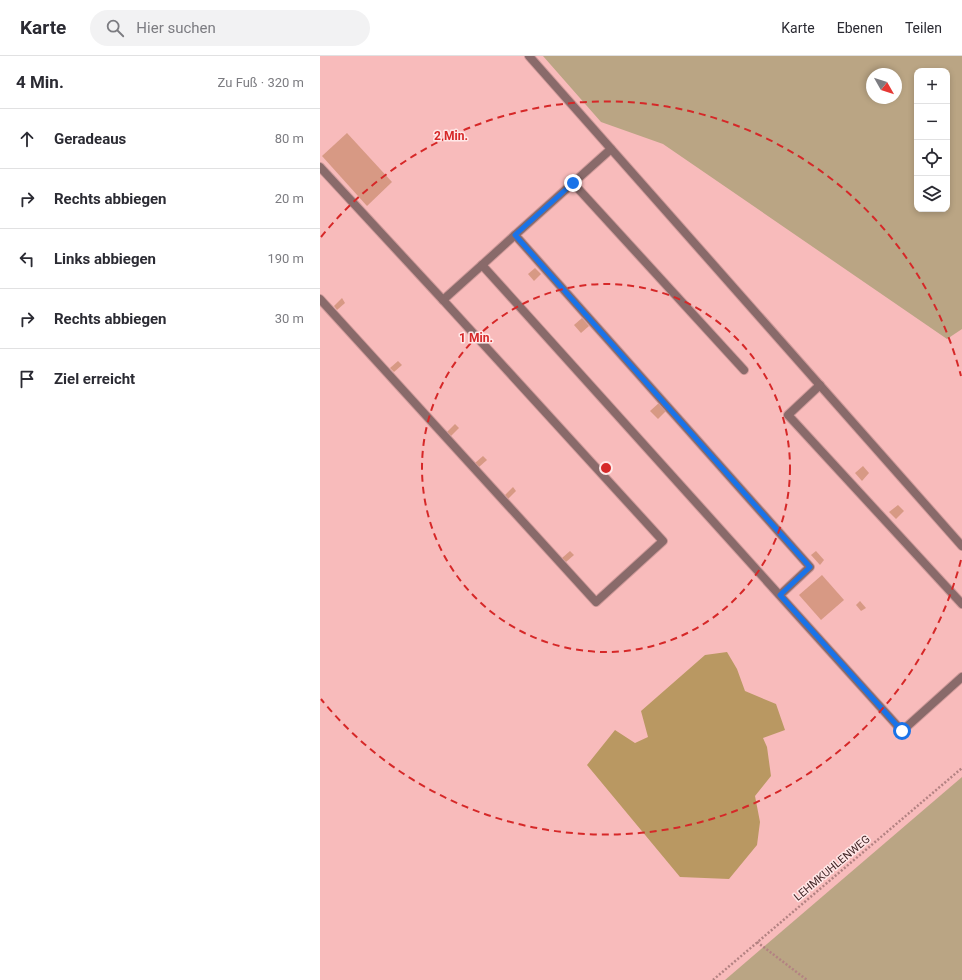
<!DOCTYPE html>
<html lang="de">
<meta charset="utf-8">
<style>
:root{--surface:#fff;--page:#f2f2f3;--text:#2b2b33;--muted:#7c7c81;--line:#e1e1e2}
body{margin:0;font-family:Roboto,sans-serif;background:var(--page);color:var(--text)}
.controls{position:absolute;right:12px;top:12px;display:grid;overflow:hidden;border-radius:8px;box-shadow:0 2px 6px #0003}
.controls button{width:36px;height:36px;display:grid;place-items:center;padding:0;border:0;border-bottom:1px solid var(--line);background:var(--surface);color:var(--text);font:20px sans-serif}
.compass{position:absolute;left:546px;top:12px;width:36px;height:36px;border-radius:50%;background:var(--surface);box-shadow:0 2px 6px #0003;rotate:129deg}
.stop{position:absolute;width:12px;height:12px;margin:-9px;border:3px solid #1a73e8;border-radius:50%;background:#fff}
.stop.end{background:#1a73e8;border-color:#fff;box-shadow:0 1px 4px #0008}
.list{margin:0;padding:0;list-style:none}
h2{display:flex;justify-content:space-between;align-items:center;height:52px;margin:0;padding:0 16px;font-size:17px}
h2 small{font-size:13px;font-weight:400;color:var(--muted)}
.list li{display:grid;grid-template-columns:26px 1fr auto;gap:12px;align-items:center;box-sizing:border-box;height:60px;padding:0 16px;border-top:1px solid var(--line)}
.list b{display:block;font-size:15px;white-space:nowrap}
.list em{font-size:13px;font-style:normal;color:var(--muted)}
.icon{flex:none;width:22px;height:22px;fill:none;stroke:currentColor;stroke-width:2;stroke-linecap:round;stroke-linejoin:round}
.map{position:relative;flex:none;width:642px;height:924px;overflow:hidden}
header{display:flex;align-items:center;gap:24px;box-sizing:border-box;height:56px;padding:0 20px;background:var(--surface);border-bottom:1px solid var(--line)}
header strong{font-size:19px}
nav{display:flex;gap:22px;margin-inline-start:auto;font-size:14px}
.search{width:280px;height:36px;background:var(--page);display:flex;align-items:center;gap:10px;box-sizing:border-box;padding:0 14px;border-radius:22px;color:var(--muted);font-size:15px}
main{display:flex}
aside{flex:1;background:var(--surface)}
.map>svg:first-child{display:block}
</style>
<header>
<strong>Karte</strong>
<div class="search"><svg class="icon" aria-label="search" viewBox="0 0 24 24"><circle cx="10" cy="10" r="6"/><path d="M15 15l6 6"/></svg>Hier suchen</div>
<nav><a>Karte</a><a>Ebenen</a><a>Teilen</a></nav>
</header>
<main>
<aside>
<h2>4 Min.<small>Zu Fuß · 320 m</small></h2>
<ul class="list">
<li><svg class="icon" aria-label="ahead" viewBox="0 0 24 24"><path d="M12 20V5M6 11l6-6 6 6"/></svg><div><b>Geradeaus</b></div><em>80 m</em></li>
<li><svg class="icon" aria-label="right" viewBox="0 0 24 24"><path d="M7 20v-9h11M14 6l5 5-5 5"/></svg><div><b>Rechts abbiegen</b></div><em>20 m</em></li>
<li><svg class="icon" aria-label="left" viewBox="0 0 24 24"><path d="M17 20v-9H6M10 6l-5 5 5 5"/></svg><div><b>Links abbiegen</b></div><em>190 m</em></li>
<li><svg class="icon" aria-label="right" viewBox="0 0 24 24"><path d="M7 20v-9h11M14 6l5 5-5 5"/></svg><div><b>Rechts abbiegen</b></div><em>30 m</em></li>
<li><svg class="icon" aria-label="arrive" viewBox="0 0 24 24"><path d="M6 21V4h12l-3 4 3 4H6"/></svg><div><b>Ziel erreicht</b></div></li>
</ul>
</aside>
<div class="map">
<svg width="642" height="924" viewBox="0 0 642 924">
<rect width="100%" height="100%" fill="#f8bbbb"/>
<g fill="#baa584" fill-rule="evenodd">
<path d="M223,0H642V273L627,283L343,88L281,66ZM597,15H627V153H597ZM552,18H576V42H552Z"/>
<polygon points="642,721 642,924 405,924"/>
</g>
<polygon fill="#b99862" points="407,596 417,613 425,635 456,648 465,674 443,682 447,691 451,720 435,740 440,766 437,789 409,823 360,821 267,709 295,674 315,687 328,681 321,655 385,599"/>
<g fill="#d79984">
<polygon points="27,77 72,126 47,150 2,100"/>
<polygon points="215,212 221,218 214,225 208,218"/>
<polygon points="22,242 25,247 17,254 14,250"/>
<polygon points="262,262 269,270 261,277 254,269"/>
<polygon points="78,305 82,309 74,316 70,312"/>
<polygon points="340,346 347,354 338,363 330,355"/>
<polygon points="135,368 139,372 131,380 127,376"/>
<polygon points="163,400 167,404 159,411 155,407"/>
<polygon points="543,410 549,417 542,425 535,417"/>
<polygon points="193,431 196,435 188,443 185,439"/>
<polygon points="578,449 584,455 576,463 569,456"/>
<polygon points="250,495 254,499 246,506 242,502"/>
<polygon points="496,495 504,504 500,509 491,499"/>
<polygon points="502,519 524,544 501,564 479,539"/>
<polygon points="540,545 546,552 541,555 536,549"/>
</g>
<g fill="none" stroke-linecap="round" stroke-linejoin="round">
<g stroke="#d09a9a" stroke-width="10">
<g id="lane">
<polyline points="209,0 642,490"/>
<polyline points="0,111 123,244 162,209 582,675 642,621"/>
<polyline points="253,127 424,314"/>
<polyline points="195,179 291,93"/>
<polyline points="162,209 195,179 490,511 460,539"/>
<polyline points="0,243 276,546 343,485 123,244"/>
<polyline points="500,329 468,359 642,548"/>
</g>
</g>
<g stroke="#b38282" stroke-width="2.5" stroke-dasharray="2 2" stroke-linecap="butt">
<polyline points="437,886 487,924"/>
<polyline points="393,924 642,712"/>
</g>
<use href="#lane" stroke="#896a6a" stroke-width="8"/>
</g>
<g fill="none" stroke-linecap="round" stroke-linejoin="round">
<polyline stroke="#1a73e8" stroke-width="5" points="253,127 195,179 490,511 460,539 582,675"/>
</g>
<g fill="none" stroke="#d62828" stroke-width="2" stroke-dasharray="7 5">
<circle cx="286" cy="412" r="184"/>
<path d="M641 504A367 367 0 0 1 1 643M1 181A367 367 0 0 1 641 320"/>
</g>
<g text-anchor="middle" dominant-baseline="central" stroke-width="3" stroke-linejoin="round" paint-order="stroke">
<g font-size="11" fill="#432627" stroke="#ffe7e7">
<text transform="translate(512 812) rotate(-40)">LEHMKUHLENWEG</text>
</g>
</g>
<circle cx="286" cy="412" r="6" fill="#d62828" stroke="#ffe7e7" stroke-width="2"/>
<g font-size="12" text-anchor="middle" font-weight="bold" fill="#d62828" stroke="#ffe7e7" stroke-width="3" stroke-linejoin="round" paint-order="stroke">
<text x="131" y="84">2 Min.</text>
<text x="156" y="286">1 Min.</text>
</g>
</svg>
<div class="controls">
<button>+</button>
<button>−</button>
<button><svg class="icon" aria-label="locate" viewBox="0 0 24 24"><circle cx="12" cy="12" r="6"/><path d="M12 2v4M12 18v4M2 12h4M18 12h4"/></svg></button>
<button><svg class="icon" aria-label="layers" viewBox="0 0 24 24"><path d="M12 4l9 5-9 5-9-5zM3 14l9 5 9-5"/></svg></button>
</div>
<svg class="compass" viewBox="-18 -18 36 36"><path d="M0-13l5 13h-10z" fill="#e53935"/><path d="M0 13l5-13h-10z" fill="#7c7c81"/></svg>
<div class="stop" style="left:582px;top:675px"></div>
<div class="stop end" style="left:253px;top:127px"></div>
</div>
</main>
